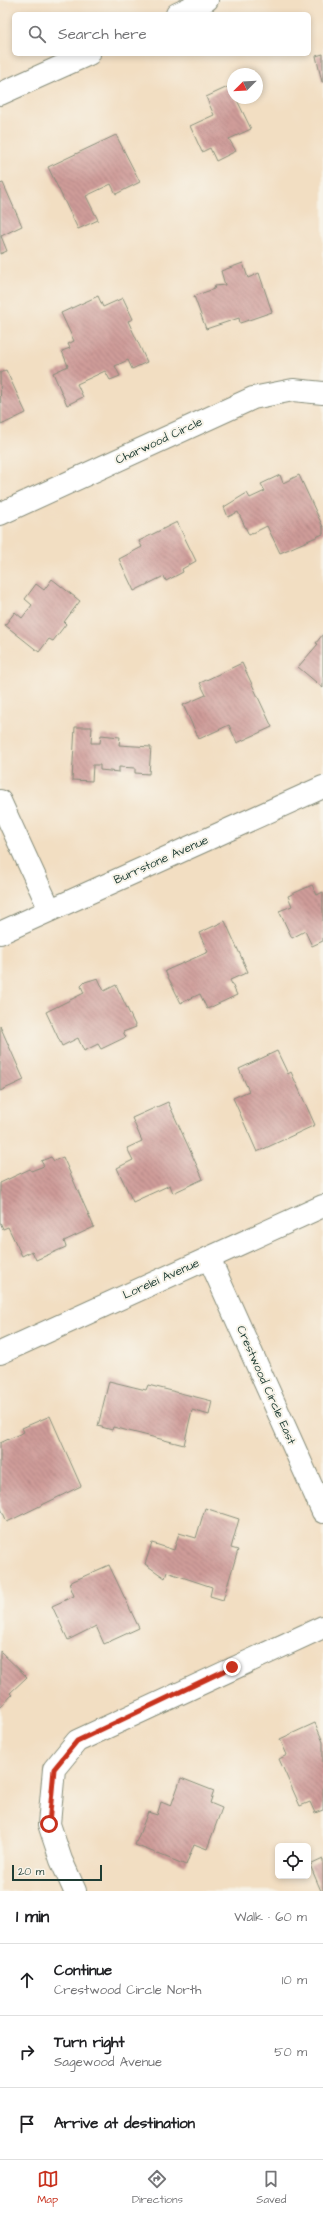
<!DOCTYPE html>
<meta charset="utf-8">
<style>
:root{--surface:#fff;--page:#f2f2f2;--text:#202124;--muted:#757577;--line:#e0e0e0;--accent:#c8321e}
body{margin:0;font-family:"Architects Daughter",sans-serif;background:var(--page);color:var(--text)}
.controls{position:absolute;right:12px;bottom:12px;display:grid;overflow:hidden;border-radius:6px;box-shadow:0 2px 6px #0003}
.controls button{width:36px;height:36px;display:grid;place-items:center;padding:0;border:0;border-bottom:1px solid var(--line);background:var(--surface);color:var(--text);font:20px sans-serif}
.compass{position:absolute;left:227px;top:68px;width:36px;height:36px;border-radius:50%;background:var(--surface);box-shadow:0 2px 6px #0003;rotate:246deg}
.scale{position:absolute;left:12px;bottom:10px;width:90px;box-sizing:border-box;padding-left:4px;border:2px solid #1f3d34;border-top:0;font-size:11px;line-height:14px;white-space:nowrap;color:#1f3d34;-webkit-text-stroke:3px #f7f3e8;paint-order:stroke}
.stop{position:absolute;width:12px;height:12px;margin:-9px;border:3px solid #c8321e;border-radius:50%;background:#fff}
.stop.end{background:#c8321e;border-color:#fff;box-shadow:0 1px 4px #0008}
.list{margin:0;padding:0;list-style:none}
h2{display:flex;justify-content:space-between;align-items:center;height:52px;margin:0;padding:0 16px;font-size:17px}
h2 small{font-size:13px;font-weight:400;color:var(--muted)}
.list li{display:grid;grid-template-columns:26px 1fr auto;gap:12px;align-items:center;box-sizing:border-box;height:72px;padding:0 16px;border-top:1px solid var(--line)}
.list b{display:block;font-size:15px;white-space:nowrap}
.list p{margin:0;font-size:13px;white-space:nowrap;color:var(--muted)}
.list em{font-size:13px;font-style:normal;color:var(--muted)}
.icon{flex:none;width:22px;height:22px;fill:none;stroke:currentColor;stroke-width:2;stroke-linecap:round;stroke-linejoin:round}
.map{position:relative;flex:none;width:323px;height:1891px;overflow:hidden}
.search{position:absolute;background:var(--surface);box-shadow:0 2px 6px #0003;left:12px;right:12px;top:12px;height:44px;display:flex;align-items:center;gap:10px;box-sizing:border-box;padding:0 14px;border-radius:6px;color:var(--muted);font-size:15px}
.sheet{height:268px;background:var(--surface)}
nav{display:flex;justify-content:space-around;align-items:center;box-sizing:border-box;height:56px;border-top:1px solid var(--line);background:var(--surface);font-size:11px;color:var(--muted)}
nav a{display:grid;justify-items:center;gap:2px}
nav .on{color:var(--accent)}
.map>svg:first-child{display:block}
</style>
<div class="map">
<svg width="323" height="1891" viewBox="0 0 323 1891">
<defs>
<pattern id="building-back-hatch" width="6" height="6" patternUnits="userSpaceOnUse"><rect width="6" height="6" fill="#cf9c99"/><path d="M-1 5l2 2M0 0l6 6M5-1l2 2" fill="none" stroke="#a7807e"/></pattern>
</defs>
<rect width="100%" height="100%" fill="#f7f3e8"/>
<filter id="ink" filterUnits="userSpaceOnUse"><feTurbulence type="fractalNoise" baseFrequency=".025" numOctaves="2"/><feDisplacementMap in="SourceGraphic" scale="8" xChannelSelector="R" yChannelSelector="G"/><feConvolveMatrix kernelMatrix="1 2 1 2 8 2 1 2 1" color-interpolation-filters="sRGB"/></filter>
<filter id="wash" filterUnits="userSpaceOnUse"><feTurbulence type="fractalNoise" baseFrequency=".012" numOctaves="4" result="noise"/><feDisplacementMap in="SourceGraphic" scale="16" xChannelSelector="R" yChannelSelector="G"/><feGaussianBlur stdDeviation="0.9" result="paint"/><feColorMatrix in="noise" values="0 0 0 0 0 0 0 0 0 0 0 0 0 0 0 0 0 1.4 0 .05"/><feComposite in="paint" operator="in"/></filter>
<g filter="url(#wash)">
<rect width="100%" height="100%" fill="#f2dec2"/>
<g id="blocks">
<g fill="url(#building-back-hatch)">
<polygon points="323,54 323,82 322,82 316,56"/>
<polygon points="230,86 233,98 236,98 251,129 229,139 236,151 216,161 210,148 202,152 190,126 214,115 206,97"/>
<polygon points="116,135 140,182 116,194 111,184 86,196 98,220 78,229 48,167"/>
<polygon points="3,183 22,226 1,236 7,251 0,254 0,184"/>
<polygon points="243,263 248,278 259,273 272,312 240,323 239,318 206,329 194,296 214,289 215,286 225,285 221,271"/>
<polygon points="98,296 103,307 123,298 133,319 128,321 147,362 132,369 128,360 115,366 120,376 110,380 105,371 77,384 83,397 67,405 53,373 68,366 62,351 70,348 68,344 74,341 61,313"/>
<polygon points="6,370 26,413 1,425 0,373"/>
<polygon points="280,475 283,483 299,475 323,527 323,534 280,553 267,526 249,535 238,512 228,517 224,507 247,493 250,498 265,491 261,484"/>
<polygon points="177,522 196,561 182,569 183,572 166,581 164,576 134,591 119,559 142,547 139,541"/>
<polygon points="52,579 80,601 64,622 66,624 53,641 49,639 39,652 5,625 15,612 22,618 32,605 25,599 36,584 44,590"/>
<polygon points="323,634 323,688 298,667 318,644 316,643"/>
<polygon points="242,663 272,727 237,743 229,725 199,739 183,705 206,695 200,683"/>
<polygon points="75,727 92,727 91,743 100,743 101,735 120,737 119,745 151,747 149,774 135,773 135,768 119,767 119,772 100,770 100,765 93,765 92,781 72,780"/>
<polygon points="312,885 317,895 323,892 323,941 312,946 305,931 292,938 279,911 292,906 288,896"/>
<polygon points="225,921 248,972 230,980 237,995 207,1009 200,994 181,1003 165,971 208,952 199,933"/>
<polygon points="98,978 104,991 116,985 136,1027 123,1032 126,1037 101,1049 98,1044 84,1051 78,1038 62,1046 46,1012 84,993 81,986 85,982"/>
<polygon points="0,1026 24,1080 0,1091"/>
<polygon points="277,1051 288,1074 291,1072 315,1125 257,1152 233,1098 249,1091 239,1069"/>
<polygon points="168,1102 203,1179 173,1193 170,1185 133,1202 117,1168 133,1160 127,1148 142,1141 132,1118"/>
<polygon points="51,1157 54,1161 63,1157 94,1227 64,1241 66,1247 36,1260 32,1251 22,1256 8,1227 3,1229 0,1222 0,1183 30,1169 31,1171 44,1166 41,1161"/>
<polygon points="109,1381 146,1390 148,1385 212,1401 209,1415 192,1410 184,1445 113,1427 112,1430 98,1426"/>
<polygon points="50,1416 81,1486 7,1522 0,1506 0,1443 24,1432 22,1428"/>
<polygon points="205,1508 239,1519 231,1548 238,1550 223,1600 210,1596 212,1587 167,1572 165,1578 145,1564 152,1543 174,1550 179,1533 196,1538"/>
<polygon points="109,1565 139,1628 104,1644 96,1626 68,1640 52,1606 74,1596 69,1583"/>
<polygon points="0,1651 27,1677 10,1693 12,1695 0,1708"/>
<polygon points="315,1723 323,1742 323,1810 315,1813 310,1802 300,1806 279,1759 287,1755 280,1739"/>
<polygon points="181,1778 214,1791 210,1803 222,1808 207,1849 194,1844 186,1865 135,1845 148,1812 157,1815 161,1802 171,1806"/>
<polygon points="323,1859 323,1891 321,1891 310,1865"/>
</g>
</g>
</g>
<g filter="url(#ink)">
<use href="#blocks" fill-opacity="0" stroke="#888e7b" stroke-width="1"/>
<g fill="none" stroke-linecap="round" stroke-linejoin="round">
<g stroke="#888e7b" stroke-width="24">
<g id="minor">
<polyline points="177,14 207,0"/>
<polyline points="0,94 89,54"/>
<polyline points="0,514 253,398 293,390 323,393"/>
<polyline points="0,801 50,910"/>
<polyline points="0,933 323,787"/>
<polyline points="209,1258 323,1512"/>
<polyline points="0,1353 323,1206"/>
<polyline points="75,1891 61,1860 49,1824 54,1769 77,1741 323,1627"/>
</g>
</g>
<use href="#minor" stroke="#fff" stroke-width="22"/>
</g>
</g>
<g fill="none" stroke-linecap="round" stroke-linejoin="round" filter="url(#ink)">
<polyline stroke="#c8321e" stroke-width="5" points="49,1824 54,1769 77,1741 232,1667"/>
</g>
<g text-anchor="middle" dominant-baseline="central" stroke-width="4" stroke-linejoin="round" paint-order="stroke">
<g font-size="12" fill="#1f3d34" stroke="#f7f3e8">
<text transform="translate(159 441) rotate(-25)">Charwood Circle</text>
<text transform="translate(161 860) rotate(-24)">Burrstone Avenue</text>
<text transform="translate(161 1279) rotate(-24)">Lorelei Avenue</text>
<text transform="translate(266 1385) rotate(66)">Crestwood Circle East</text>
</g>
</g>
</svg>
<div class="controls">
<button><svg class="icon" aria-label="locate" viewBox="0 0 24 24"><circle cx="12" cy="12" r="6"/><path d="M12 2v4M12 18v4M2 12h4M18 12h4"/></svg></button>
</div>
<svg class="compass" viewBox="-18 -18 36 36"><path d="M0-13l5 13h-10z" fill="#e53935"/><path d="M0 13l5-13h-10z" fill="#757577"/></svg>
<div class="scale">20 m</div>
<div class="stop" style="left:49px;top:1824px"></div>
<div class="stop end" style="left:232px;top:1667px"></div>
<div class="search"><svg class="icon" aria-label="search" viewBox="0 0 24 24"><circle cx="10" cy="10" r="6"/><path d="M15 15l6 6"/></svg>Search here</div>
</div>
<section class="sheet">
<h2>1 min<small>Walk · 60 m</small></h2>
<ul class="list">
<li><svg class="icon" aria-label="ahead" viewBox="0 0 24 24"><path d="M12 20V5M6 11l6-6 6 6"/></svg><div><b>Continue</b><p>Crestwood Circle North</p></div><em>10 m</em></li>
<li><svg class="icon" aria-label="right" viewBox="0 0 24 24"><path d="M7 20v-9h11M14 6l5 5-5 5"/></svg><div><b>Turn right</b><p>Sagewood Avenue</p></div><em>50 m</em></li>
<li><svg class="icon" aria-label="arrive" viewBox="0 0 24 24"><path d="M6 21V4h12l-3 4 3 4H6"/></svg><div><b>Arrive at destination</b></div></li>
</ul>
</section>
<nav>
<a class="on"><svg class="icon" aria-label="map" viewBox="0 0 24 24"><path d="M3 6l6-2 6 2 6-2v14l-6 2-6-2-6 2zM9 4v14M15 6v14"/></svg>Map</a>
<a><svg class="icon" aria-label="directions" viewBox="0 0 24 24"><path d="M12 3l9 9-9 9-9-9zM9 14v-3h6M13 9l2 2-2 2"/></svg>Directions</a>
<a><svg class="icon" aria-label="saved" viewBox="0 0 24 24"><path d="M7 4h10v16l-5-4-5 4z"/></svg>Saved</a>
</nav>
